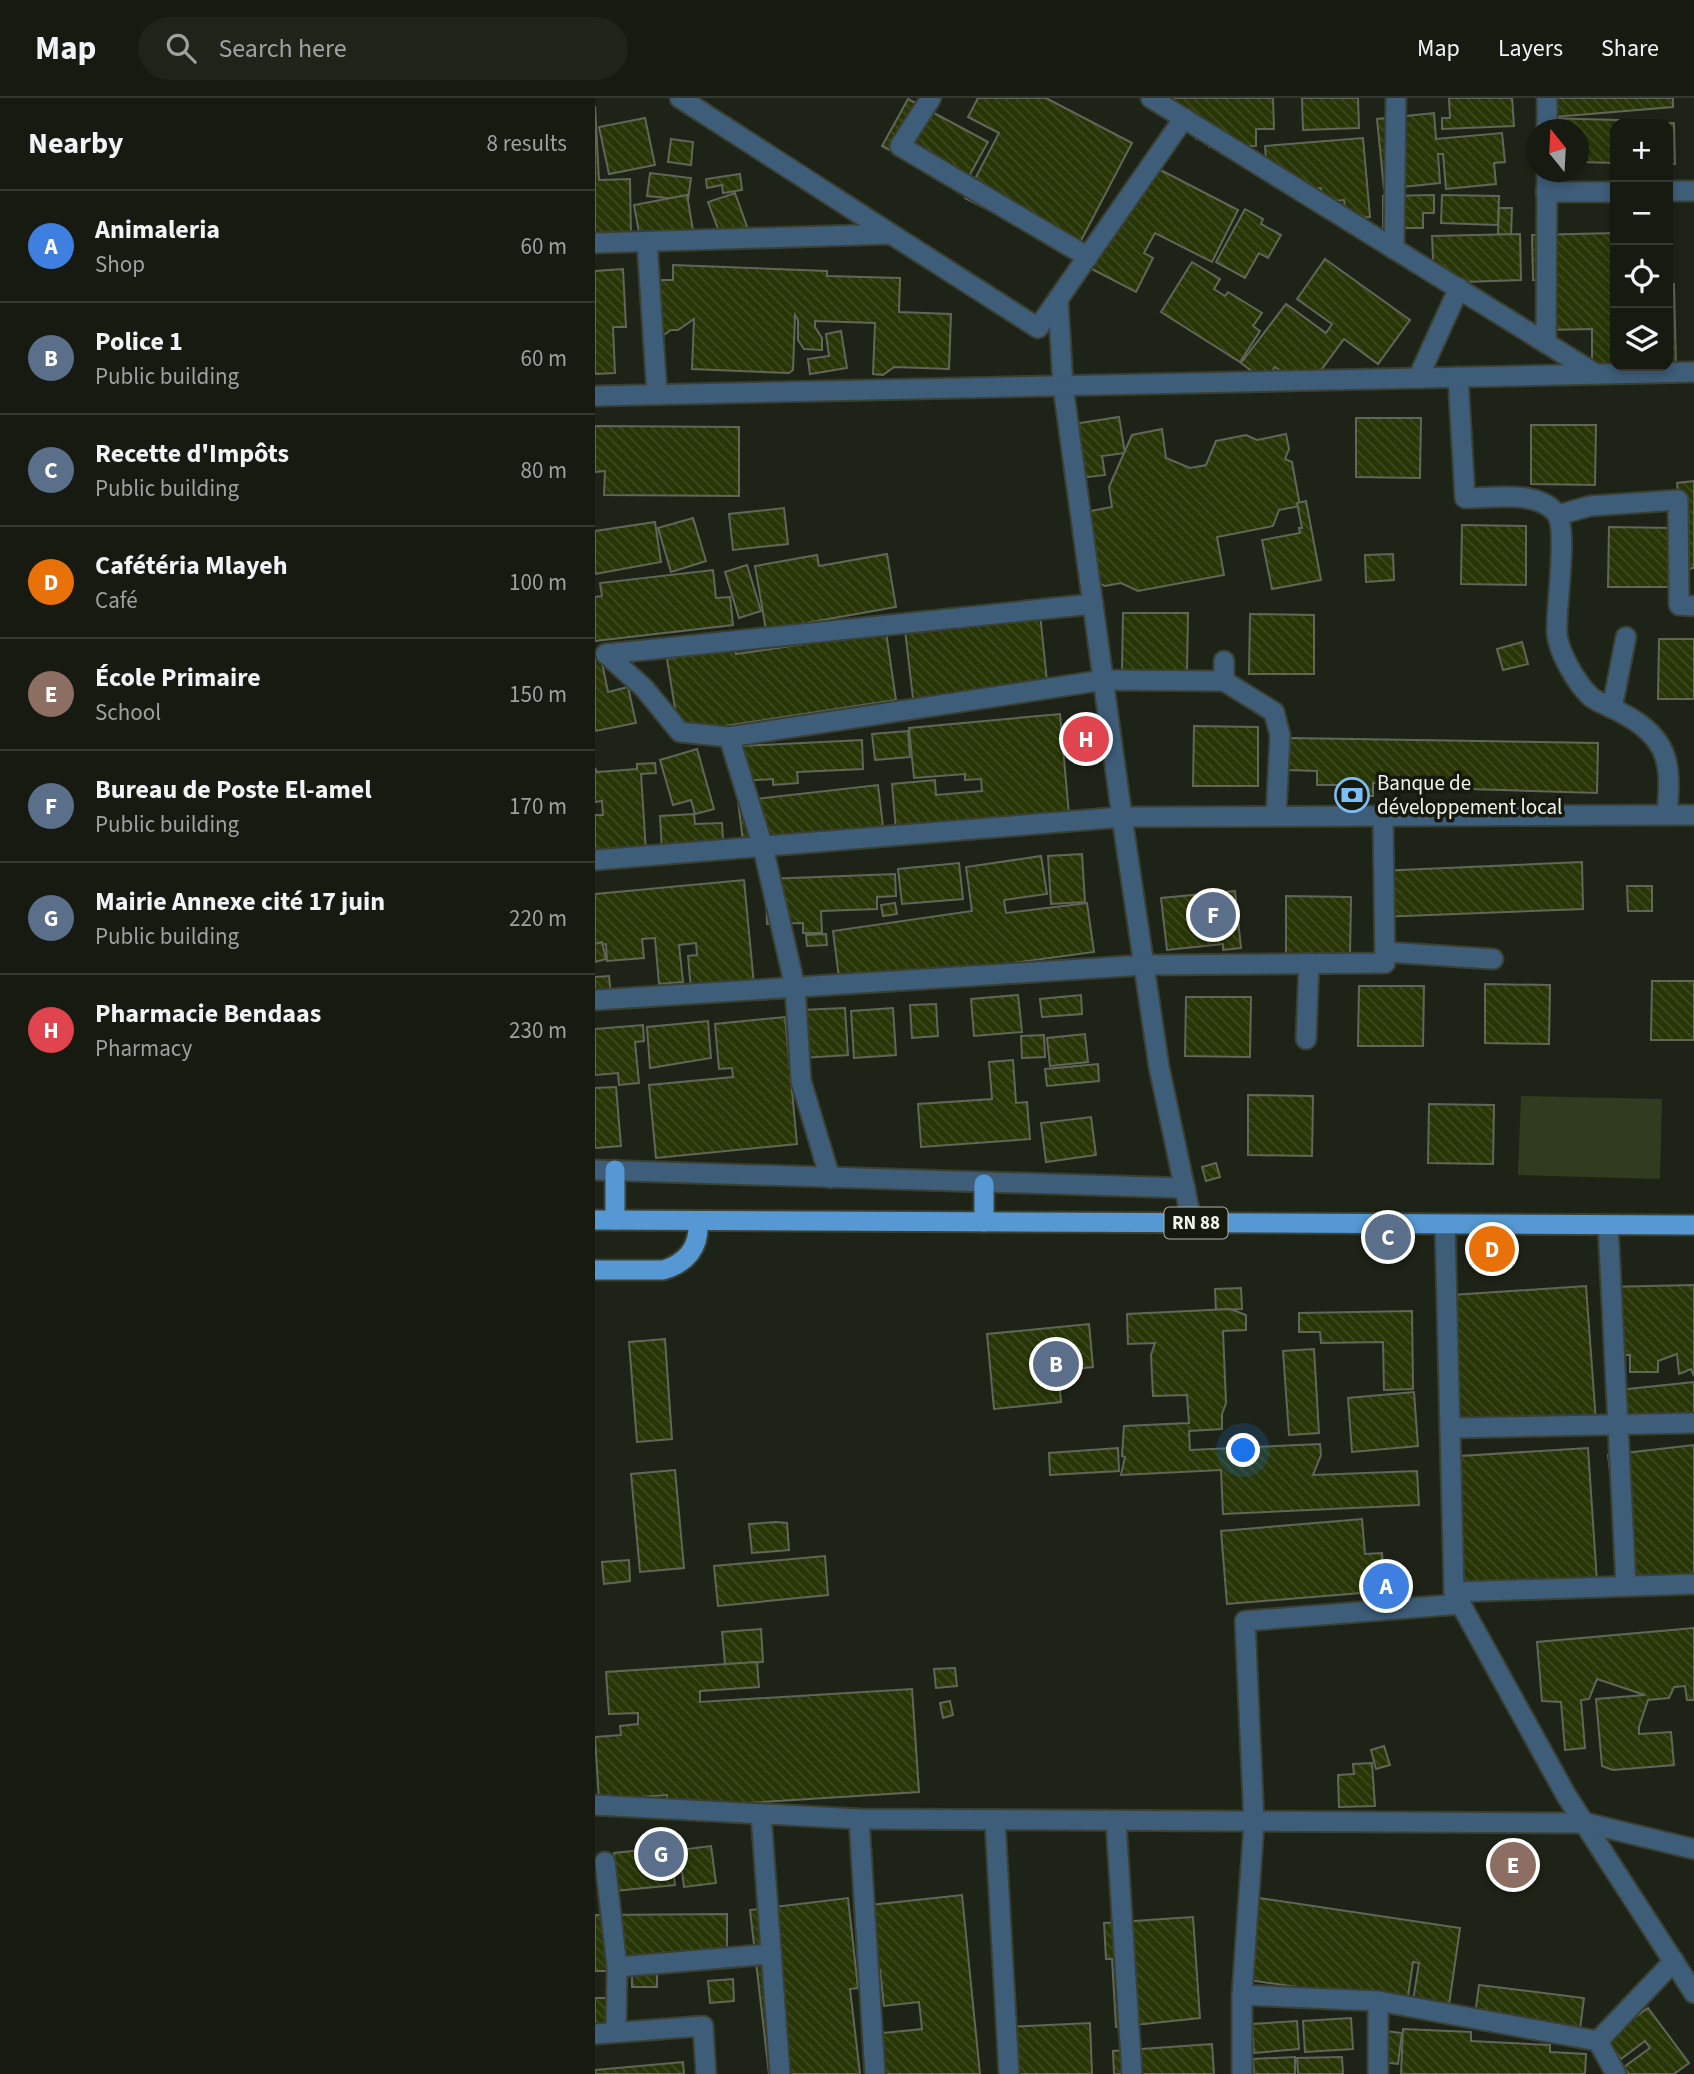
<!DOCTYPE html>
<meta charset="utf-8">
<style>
:root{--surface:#161a11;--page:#1f231a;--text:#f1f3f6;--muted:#9ea19f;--line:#353831;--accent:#7dbef9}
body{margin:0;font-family:"Source Sans 3",sans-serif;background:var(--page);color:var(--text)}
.controls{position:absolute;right:21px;top:21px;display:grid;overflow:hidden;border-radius:14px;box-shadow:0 4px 10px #0003}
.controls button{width:63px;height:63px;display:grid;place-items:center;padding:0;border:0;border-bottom:2px solid var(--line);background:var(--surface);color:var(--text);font:35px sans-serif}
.compass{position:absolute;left:931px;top:21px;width:63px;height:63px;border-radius:50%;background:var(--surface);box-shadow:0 4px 10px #0003;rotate:342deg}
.you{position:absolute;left:649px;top:1353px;width:24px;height:24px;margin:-18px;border:5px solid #fff;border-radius:50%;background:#1a73e8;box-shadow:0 0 0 10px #1a73e833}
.badge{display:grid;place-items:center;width:46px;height:46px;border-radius:50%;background:var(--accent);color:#fff;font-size:23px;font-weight:700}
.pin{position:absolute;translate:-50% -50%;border:4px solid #fff;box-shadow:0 2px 7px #0006}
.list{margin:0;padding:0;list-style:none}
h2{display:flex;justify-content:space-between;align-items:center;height:91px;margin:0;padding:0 28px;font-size:30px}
h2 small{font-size:23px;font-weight:400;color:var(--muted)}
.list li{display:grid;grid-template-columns:46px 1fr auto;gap:21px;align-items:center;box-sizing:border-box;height:112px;padding:0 28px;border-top:2px solid var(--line)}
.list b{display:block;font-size:26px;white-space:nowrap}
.list p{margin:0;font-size:23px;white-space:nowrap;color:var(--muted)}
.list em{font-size:23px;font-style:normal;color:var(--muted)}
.icon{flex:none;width:38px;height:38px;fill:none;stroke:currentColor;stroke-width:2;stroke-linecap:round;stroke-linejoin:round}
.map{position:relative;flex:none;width:1099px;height:1976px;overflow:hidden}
header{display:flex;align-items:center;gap:42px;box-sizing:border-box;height:98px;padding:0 35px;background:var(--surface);border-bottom:2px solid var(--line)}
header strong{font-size:33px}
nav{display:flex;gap:38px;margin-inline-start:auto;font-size:24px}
.search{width:490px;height:63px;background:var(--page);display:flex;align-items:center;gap:18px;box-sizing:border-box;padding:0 24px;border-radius:38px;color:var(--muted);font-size:26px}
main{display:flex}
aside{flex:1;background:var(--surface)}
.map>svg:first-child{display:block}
</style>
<header>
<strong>Map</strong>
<div class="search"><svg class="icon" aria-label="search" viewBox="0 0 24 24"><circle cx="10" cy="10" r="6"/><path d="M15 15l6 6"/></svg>Search here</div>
<nav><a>Map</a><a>Layers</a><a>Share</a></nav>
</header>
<main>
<aside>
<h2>Nearby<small>8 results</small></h2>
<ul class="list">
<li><span class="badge" style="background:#3f7fe0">A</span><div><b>Animaleria</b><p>Shop</p></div><em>60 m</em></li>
<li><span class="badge" style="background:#5c6f8a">B</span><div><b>Police 1</b><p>Public building</p></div><em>60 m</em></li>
<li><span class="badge" style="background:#5c6f8a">C</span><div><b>Recette d'Impôts</b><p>Public building</p></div><em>80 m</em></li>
<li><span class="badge" style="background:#e8710a">D</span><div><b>Cafétéria Mlayeh</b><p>Café</p></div><em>100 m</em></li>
<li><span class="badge" style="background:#8d6e63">E</span><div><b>École Primaire</b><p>School</p></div><em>150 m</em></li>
<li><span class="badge" style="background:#5c6f8a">F</span><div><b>Bureau de Poste El-amel</b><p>Public building</p></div><em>170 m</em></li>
<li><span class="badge" style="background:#5c6f8a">G</span><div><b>Mairie Annexe cité 17 juin</b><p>Public building</p></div><em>220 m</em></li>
<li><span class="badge" style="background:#e0444e">H</span><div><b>Pharmacie Bendaas</b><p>Pharmacy</p></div><em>230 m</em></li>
</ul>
</aside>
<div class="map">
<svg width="1099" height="1976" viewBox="0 0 1099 1976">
<defs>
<pattern id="building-back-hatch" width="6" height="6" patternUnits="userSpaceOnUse" patternTransform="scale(1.75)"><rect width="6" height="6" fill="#283607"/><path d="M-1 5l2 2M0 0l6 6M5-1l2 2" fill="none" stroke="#3d4a1f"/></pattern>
</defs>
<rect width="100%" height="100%" fill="#1e2317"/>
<polygon fill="#303b1f" points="926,998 1067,1001 1065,1081 923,1077"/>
<g fill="url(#building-back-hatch)" stroke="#606658" stroke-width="2">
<polygon points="383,0 451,0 537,45 479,156 370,100 404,35 373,19"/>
<polygon points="576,0 678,0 679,31 661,31 661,48 614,49 614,40 601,41 600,19 577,20"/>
<polygon points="707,0 763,0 764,30 708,32"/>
<polygon points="854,0 917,0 919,28 847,31 847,20 855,20"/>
<polygon points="945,0 1078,0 1078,9 947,20"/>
<polygon points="313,1 393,44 367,91 287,48"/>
<polygon points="0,8 4,82 35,81 36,141 0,142"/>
<polygon points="839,15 841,41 907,35 910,64 899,65 901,86 851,91 848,56 843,56 845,85 789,91 782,21"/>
<polygon points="50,20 60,67 14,76 4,29"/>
<polygon points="949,20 1023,22 1020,26 1020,65 984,64 984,32 948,32"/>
<polygon points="1079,25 1080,66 1073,67 1073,26 1041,26"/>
<polygon points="768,40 775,119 751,121 749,102 727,104 726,90 690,93 672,76 670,48"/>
<polygon points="76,41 98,44 96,67 73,64"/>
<polygon points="550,64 643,112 617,164 560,135 549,155 558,160 541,194 495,170"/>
<polygon points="55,75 96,80 93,102 52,98"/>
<polygon points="145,76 147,92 128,95 127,87 112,90 111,81"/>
<polygon points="140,95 155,137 129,147 113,104"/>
<polygon points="92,97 100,144 47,151 39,107"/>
<polygon points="839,97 839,115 828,115 828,130 788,130 788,98"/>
<polygon points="847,97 904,98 903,127 846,125"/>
<polygon points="904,110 917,110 916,137 903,136"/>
<polygon points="650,111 668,121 666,126 686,137 673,160 664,155 650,180 621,164"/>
<polygon points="1020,135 1020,268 997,271 997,231 950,232 949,182 938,182 937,137"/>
<polygon points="925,136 926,182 839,185 837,138"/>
<polygon points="730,161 815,222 783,266 749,241 718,283 701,284 680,269 670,283 646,265 691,206 731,235 737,226 702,201"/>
<polygon points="597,164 625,181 619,191 630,198 633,194 667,215 658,228 665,233 645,264 566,214"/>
<polygon points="78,167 232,173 232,178 305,180 304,214 356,216 354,271 299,269 288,277 278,276 280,225 220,223 220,229 227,240 227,252 209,251 203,242 203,222 200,217 198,272 194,275 97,271 99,221 83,232 76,232 51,249 54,182 78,182"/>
<polygon points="28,171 31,229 18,229 20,275 0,276 0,173"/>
<polygon points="1073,186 1079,186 1081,270 1073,268"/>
<polygon points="246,233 252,270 215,276 213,261 234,258 231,236"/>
<polygon points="524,319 530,355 507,358 510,377 486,380 472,327"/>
<polygon points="761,320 826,320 825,380 761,379"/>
<polygon points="936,327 1001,327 1000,387 936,386"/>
<polygon points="0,328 144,329 144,398 9,397 10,373 0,374"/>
<polygon points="567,331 571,360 595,370 611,367 621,343 651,337 662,342 691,336 694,351 690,361 697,364 705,408 684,412 678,428 622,439 629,477 543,493 526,485 510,488 497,483 485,415 517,409 514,389 537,337"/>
<polygon points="1099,383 1099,470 1091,471 1082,385"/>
<polygon points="711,403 726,482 677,491 667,442 705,435 704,430 707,430 702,405"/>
<polygon points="189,410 193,446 138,452 134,416"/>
<polygon points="98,420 111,463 76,474 63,430"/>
<polygon points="60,424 66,464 0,476 0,433"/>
<polygon points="867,427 931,428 931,487 866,486"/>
<polygon points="1014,429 1079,430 1078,489 1013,489"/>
<polygon points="292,456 301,509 171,532 160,468 222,457 224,468"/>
<polygon points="798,456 799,482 771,484 770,457"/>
<polygon points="152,467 166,513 144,520 130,474"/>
<polygon points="118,472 121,500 135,499 138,527 0,543 0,499 7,498 5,485"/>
<polygon points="528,515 593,515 592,575 527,574"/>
<polygon points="445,516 453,593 319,609 310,532"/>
<polygon points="655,516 719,517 719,576 654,576"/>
<polygon points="291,534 301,602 84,635 72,561 140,550 141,556"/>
<polygon points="1064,541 1099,541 1099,601 1063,601"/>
<polygon points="927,544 933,566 908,572 902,551"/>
<polygon points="5,555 13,594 33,589 41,625 0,633 0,556"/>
<polygon points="465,616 475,728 302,744 297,686 340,682 341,697 387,693 386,681 370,682 370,676 319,680 314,630"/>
<polygon points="599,628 663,629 663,688 598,688"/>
<polygon points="313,633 315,659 280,662 277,636"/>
<polygon points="694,640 1003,645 1002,695 841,690 796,684 778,685 778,698 757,698 757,687 722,687 722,673 693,672"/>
<polygon points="267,642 268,671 202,674 203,685 178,687 178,681 146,683 144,648"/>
<polygon points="102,651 119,711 100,716 96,702 78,707 65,662"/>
<polygon points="60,665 61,675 46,676 51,754 67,753 65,718 99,716 100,726 127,725 129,758 0,767 0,717 8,717 7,703 0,704 0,670 2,674 42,671 42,666"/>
<polygon points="283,687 290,745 150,760 143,703"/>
<polygon points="487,756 490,804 456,806 453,758"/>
<polygon points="446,758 452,796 409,802 411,815 492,805 499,854 245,888 238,833 377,813 371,769"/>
<polygon points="987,764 988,811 784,819 783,773"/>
<polygon points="364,765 368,801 307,806 303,771"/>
<polygon points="300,776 301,798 282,799 282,811 226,813 227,835 208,835 208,825 172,826 171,781"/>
<polygon points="149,782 159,887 96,892 93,858 102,857 101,845 84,847 88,884 64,886 60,840 47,841 49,860 12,863 11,846 0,847 0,796"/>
<polygon points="1032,788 1057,788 1057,813 1033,813"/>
<polygon points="640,793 646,850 628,852 628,846 572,852 566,800"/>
<polygon points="691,798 756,799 755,858 691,858"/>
<polygon points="300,805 302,816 288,818 286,807"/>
<polygon points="231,836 232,847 212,848 211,837"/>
<polygon points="7,844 11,861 0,864 0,846"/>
<polygon points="14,878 16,898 0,900 0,879"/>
<polygon points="1057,883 1099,883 1099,942 1056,942"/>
<polygon points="890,886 955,887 954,946 890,945"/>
<polygon points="764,888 829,888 828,948 763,948"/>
<polygon points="423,897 427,934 379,938 376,901"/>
<polygon points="486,897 487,916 447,919 445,901"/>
<polygon points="591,899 656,899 655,959 590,958"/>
<polygon points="341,906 343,938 317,940 315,907"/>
<polygon points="250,910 253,957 208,960 205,912"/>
<polygon points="298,910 301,957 259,960 256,913"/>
<polygon points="190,919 202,1046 61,1060 54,987 138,979 137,970 124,971 120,926"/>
<polygon points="113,923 116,960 55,970 52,929"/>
<polygon points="48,927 49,943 40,944 44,985 24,987 23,975 0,977 0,931"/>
<polygon points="490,936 493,964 455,968 452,940"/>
<polygon points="449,937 450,959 427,960 426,938"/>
<polygon points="418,962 421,1005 432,1004 435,1041 326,1049 323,1006 397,1001 394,964"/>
<polygon points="503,966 504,983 452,988 450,971"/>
<polygon points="21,989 26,1048 0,1050 0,990"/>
<polygon points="653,997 718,998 717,1058 653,1057"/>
<polygon points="834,1006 899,1007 898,1066 833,1065"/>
<polygon points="496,1019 501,1057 451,1064 446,1025"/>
<polygon points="621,1065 625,1079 611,1083 607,1069"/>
<polygon points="1099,1187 1099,1278 1096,1271 1084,1276 1082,1256 1063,1263 1063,1274 1035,1274 1035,1257 1018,1257 1010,1189"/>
<polygon points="991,1188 1001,1324 852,1335 842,1198"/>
<polygon points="646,1190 647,1211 621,1212 620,1191"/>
<polygon points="635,1211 651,1217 651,1232 628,1233 631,1305 627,1316 627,1331 594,1333 595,1352 725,1346 726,1357 718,1377 822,1373 824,1407 628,1416 626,1372 526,1377 530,1359 527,1358 529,1328 594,1325 592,1297 558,1298 556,1257 560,1245 533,1246 532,1216"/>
<polygon points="817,1213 818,1291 789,1292 788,1244 726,1245 725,1234 704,1234 704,1215"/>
<polygon points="494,1226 498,1269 440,1275 441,1284 464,1282 466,1304 399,1311 392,1236"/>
<polygon points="70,1241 77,1341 42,1344 34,1244"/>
<polygon points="719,1251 724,1335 694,1337 688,1253"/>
<polygon points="1099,1284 1099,1324 1017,1332 1014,1293"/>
<polygon points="819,1294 823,1348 757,1354 753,1300"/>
<polygon points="1099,1347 1099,1482 1029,1491 1013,1357"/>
<polygon points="523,1350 524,1373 455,1377 454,1355"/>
<polygon points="993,1350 1002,1484 855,1494 849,1359"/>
<polygon points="80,1372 89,1470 45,1474 36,1376"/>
<polygon points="767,1421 770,1456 787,1455 790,1493 632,1506 626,1433"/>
<polygon points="181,1424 192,1425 194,1452 157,1455 154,1426"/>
<polygon points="230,1458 233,1497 123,1508 119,1468"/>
<polygon points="34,1462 35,1483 9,1486 7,1464"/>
<polygon points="1099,1530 1099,1602 1092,1602 1090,1588 1079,1589 1074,1600 1053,1602 1044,1629 1044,1636 1076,1634 1079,1667 1018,1672 1007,1668 1001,1601 1050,1597 1002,1581 994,1601 986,1602 990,1650 970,1652 966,1604 947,1603 942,1544"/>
<polygon points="166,1531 168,1564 130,1566 127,1534"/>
<polygon points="162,1564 164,1589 105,1593 105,1604 317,1591 324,1694 73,1710 72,1697 4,1702 0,1639 26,1637 25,1628 43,1626 43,1615 14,1616 11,1574"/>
<polygon points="360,1570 362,1588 341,1590 339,1571"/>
<polygon points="355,1603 358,1617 348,1620 345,1605"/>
<polygon points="789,1648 795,1667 781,1671 776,1652"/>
<polygon points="777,1665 780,1708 744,1709 743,1677 759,1676 758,1666"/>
<polygon points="116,1748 121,1785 89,1789 84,1752"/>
<polygon points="76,1749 80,1787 10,1794 7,1766 20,1765 19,1755"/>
<polygon points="367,1797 385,1976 283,1976 279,1936 327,1931 324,1904 289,1908 285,1872 276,1873 275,1807"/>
<polygon points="651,1798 865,1830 853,1914 817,1909 824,1865 818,1864 813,1899 790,1902 647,1881"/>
<polygon points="253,1800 263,1890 255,1891 265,1976 174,1976 155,1812"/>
<polygon points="132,1816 132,1864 62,1864 62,1889 37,1889 37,1873 0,1873 0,1817"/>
<polygon points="598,1819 605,1920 521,1929 517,1861 511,1861 509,1825"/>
<polygon points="138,1881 139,1903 115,1905 113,1883"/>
<polygon points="884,1887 989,1900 985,1931 880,1917"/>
<rect x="0" y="1900" width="21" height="29"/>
<polygon points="1053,1910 1094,1965 1079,1976 1034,1976 1029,1969 1055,1950 1050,1943 1026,1961 1011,1940"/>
<polygon points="756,1920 758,1951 710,1954 708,1923"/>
<polygon points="702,1923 704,1951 659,1955 657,1926"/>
<polygon points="495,1925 497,1976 410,1976 408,1929"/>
<polygon points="808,1931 876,1934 876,1943 955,1947 955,1954 991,1956 990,1976 806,1976"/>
<polygon points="790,1933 807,1935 803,1966 786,1964"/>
<polygon points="617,1946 619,1976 519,1976 518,1953"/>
<polygon points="700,1959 700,1976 659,1976 658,1961"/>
<polygon points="747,1959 748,1976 703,1976 702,1960"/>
<polygon points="88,1964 89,1976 0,1976 0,1972"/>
</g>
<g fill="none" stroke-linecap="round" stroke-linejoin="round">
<g stroke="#3b4035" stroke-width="23">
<g id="minor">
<polyline points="85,0 296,136"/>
<polyline points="336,0 305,48 493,159"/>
<polyline points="556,0 1001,276"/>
<polyline points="952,32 952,0"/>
<polyline points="1073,93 1099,93"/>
<polyline points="951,94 1020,94"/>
<polyline points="52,144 62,296"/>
<polyline points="0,145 296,136 443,230 589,20"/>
<polyline points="799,151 801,0"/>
<polyline points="463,201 468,288 527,719 1099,717"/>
<polyline points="951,245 952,74"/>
<path d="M863,279L870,400C896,400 943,392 961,415C974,431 960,511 962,536C964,555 981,584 994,597C998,602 1007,605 1013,608C1036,619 1062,633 1070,659C1076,677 1073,699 1072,717"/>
<polyline points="823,280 864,190"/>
<polyline points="0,298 1099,274"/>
<polyline points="963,417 995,408 1083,402 1084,507 1099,508"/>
<polyline points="11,556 498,506"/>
<polyline points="11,556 49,590 85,634 134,639"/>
<polyline points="629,563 629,583 679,614 685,637 681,718"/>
<polyline points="1017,610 1031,539"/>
<polyline points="0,762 527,719 564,969 597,1125"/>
<polyline points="790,854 898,861"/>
<polyline points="0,902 549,867 790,865 788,718"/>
<polyline points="711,941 714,865"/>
<polyline points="0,1072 590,1090"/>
<polyline points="235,1080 206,983 200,889 168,749 134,639 509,582 629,583"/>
<polyline points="1013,1127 1031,1488"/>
<polyline points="850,1128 859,1494 971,1697 1099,1895"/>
<polyline points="855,1330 1099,1325"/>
<polyline points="859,1494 1099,1486"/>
<polyline points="0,1707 264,1721 991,1725 1099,1751"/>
<polyline points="166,1716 185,1976"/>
<polyline points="264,1721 280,1976"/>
<polyline points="400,1723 414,1976"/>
<polyline points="521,1724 537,1976"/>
<polyline points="10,1764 22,1869 21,1934"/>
<polyline points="22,1869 176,1856"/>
<polyline points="647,1897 783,1903 1003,1943 1021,1976"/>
<polyline points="0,1936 108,1928 111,1976"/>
<polyline points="1003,1943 1079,1863"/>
<polyline points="647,1976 647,1897 659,1725 650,1523 866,1506"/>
<polyline points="783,1976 783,1903"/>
</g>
</g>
<g stroke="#3b4035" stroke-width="23">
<g id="primary">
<polyline points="20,1072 20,1122"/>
<polyline points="389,1086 389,1124"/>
<polyline points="0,1122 1099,1127"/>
<path d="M0,1172H68C92,1165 105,1149 103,1123"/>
</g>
</g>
<use href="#minor" stroke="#3e5d79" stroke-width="19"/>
<use href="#primary" stroke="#5598d3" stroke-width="19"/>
</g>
<defs>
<g id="bank-ring" transform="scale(1.75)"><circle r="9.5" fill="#15190e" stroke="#7dbef9" stroke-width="1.5"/><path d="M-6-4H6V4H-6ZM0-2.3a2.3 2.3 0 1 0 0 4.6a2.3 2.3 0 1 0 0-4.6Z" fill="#7dbef9"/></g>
</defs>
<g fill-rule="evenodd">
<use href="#bank-ring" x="757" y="697"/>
</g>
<g text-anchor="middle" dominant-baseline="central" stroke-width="7" stroke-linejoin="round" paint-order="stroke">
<rect fill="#15190e" stroke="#aeb2a9" stroke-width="2" x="569.5" y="1109.5" width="63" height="31" rx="5"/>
<g font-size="19" font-weight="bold" fill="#f0f3eb">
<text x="601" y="1125">RN 88</text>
</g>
<g font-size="21" fill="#f0f3eb" stroke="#15190e" text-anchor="start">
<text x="782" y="685">Banque de<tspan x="782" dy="24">développement local</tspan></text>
</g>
</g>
</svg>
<div class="controls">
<button>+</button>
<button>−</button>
<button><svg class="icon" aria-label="locate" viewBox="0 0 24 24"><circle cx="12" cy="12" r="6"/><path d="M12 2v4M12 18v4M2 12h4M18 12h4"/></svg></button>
<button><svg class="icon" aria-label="layers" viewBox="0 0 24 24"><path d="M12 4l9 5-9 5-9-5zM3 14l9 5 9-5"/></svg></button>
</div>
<svg class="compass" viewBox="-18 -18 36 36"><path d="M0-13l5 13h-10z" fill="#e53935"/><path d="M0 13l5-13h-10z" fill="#9ea19f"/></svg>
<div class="you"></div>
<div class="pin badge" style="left:791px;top:1488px;background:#3f7fe0">A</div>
<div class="pin badge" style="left:461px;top:1266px;background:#5c6f8a">B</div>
<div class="pin badge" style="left:793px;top:1139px;background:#5c6f8a">C</div>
<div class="pin badge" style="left:897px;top:1151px;background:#e8710a">D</div>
<div class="pin badge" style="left:918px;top:1767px;background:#8d6e63">E</div>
<div class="pin badge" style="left:618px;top:817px;background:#5c6f8a">F</div>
<div class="pin badge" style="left:66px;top:1756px;background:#5c6f8a">G</div>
<div class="pin badge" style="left:491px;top:641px;background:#e0444e">H</div>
</div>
</main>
